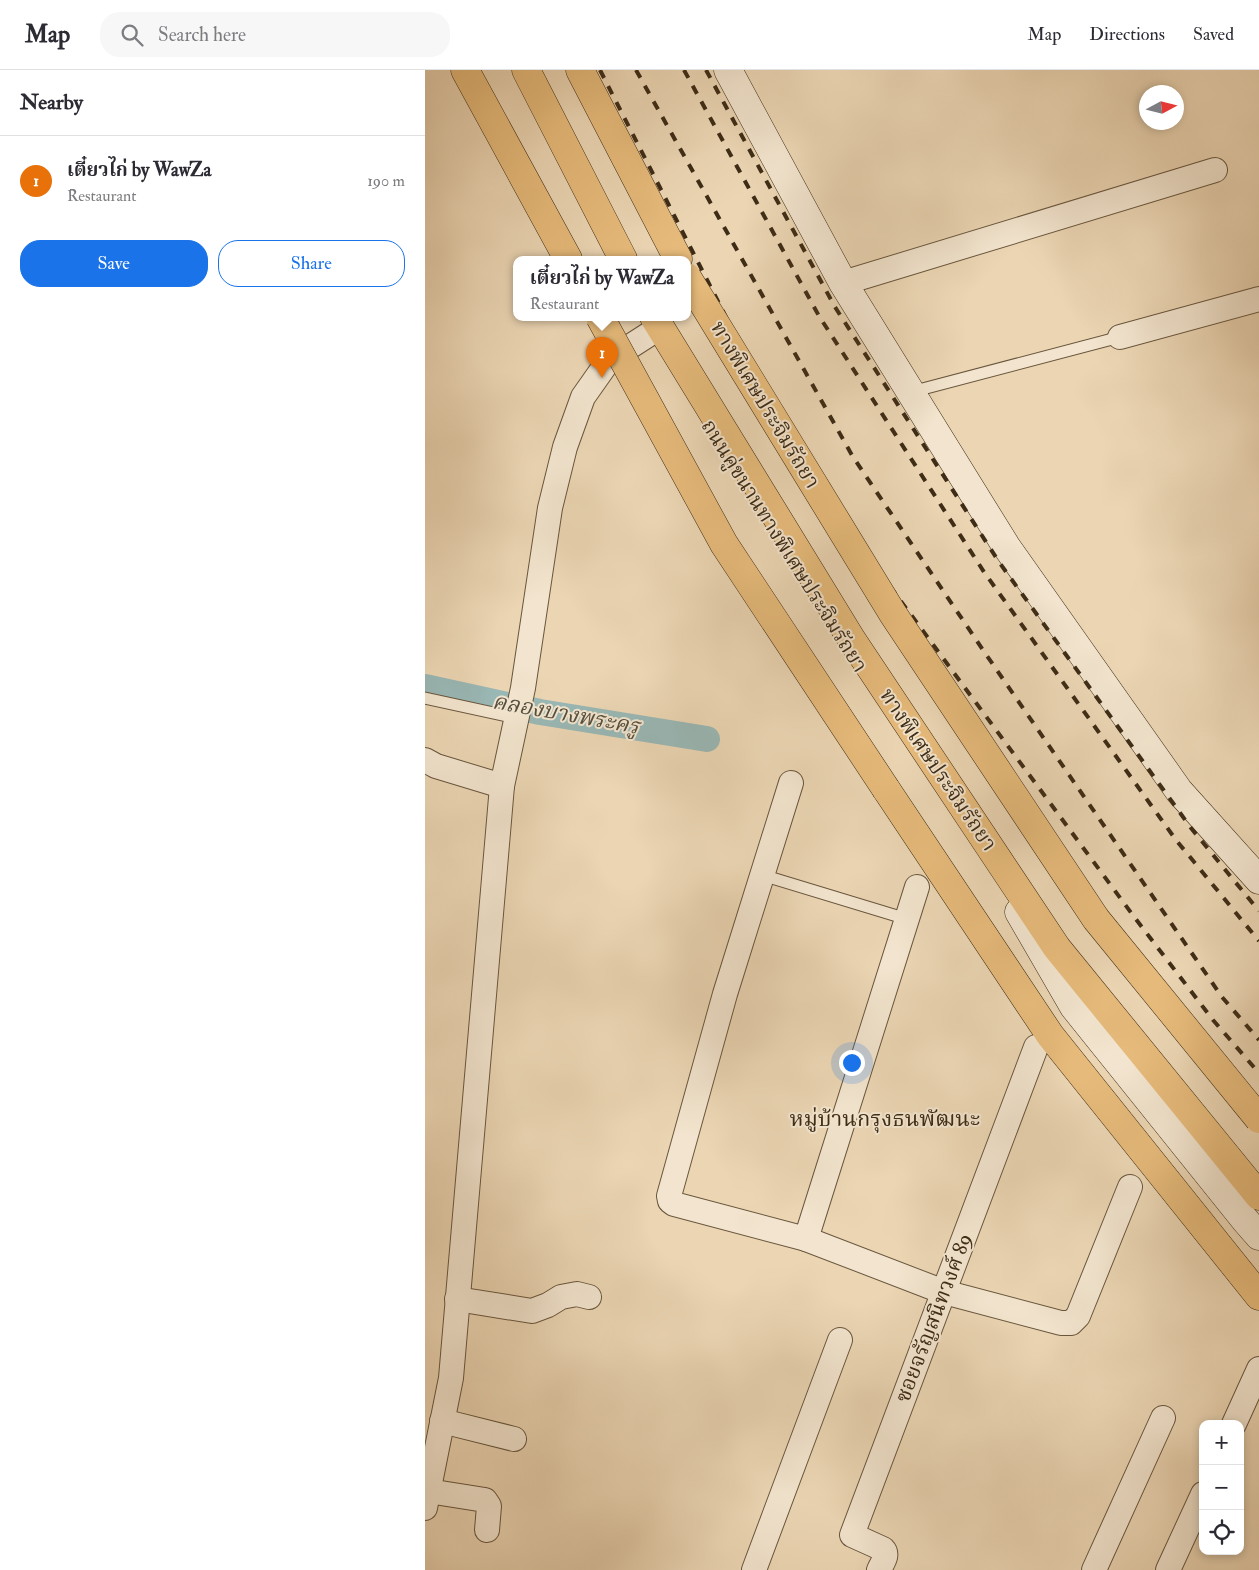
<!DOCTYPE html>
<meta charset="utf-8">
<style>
:root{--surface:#fff;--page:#f7f7f7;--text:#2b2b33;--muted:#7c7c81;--line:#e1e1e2;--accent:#1a73e8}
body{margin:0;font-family:"IM FELL Double Pica","Noto Serif Thai",serif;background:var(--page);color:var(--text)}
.controls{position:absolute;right:15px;bottom:15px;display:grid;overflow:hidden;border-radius:10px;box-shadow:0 2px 8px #0003}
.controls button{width:45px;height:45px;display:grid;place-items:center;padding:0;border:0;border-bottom:1px solid var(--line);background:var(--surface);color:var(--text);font:25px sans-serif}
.compass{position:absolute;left:714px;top:15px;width:45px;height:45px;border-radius:50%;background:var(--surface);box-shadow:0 2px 8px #0003;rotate:83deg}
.you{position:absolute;left:426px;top:992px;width:18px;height:18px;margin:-12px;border:4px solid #fff;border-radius:50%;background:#1a73e8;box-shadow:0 0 0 8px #1a73e833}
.badge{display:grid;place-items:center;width:32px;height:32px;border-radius:50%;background:var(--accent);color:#fff;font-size:16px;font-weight:700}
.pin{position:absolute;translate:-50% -41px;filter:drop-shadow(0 1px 2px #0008)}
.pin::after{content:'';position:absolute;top:26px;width:18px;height:15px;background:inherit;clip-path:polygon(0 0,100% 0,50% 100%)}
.popup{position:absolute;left:88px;top:186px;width:178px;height:65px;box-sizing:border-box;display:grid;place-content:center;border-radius:10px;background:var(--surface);filter:drop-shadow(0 1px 4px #0005);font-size:16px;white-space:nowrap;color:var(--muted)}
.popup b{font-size:19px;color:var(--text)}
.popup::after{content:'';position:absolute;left:50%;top:100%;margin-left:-10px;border:10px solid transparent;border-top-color:var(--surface)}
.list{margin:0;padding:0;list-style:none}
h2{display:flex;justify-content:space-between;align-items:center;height:65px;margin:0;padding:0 20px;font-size:21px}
h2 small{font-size:16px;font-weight:400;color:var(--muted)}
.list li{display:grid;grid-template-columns:32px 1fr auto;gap:15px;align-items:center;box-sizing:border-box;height:90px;padding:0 20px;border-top:1px solid var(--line)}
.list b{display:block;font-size:19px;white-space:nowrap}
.list p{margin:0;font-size:16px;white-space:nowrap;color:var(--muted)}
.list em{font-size:16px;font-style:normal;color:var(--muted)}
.actions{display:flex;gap:10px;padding:15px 20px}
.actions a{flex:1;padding:11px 0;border:1px solid var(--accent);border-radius:20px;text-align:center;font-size:18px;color:var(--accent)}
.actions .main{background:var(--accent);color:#fff}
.icon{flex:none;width:28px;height:28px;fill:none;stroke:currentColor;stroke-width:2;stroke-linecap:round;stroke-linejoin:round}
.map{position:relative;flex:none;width:834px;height:1500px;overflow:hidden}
header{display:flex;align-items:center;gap:30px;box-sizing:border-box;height:70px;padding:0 25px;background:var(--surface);border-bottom:1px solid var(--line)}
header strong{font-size:24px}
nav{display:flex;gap:28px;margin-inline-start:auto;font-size:18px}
.search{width:350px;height:45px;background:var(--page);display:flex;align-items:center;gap:12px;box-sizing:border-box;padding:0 18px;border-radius:20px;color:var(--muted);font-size:19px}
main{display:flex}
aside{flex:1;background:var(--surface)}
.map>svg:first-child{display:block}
</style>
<header>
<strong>Map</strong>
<div class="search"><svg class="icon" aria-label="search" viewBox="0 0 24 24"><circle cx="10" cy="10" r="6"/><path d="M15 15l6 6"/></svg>Search here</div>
<nav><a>Map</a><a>Directions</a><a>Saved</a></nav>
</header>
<main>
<aside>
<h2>Nearby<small></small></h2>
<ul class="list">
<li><span class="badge" style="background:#e8710a">1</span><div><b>เตี๋ยวไก่ by WawZa</b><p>Restaurant</p></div><em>190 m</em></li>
</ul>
<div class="actions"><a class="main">Save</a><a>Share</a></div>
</aside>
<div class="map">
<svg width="834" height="1500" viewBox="0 0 834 1500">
<rect width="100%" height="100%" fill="#ebd5b3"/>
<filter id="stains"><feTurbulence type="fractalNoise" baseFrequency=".004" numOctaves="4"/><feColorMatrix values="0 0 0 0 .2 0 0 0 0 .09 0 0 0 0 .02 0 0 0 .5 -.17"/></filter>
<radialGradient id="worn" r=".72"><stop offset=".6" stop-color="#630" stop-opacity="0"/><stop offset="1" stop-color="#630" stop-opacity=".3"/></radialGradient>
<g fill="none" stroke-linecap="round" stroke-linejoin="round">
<polyline stroke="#99b7b4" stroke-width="26" points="0,617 115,642 282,669"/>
<g stroke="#69563d" stroke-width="13">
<g id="service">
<polyline points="486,322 695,267"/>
<polyline points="0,628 91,648"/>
<polyline points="337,805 482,849"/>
</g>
</g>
<g stroke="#69563d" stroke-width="26">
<g id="minor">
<polyline points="418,213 790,100"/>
<polyline points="695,267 834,229"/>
<polyline points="0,690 11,696 77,716"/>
<polyline points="366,713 300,924 244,1126 245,1131 249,1134 381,1169 519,1222 636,1253 646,1253 653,1246 705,1117"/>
<polyline points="381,1169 492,817"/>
<polyline points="32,1229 107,1241 123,1235 136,1227 152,1224 164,1227"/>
<polyline points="17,1351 89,1369"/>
<polyline points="809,1354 834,1299"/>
<polyline points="3,1421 60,1430 64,1436 62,1460"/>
<polyline points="0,1438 26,1308 77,716 98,618 125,438 140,377 158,327 184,290 226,263"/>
<polyline points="329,1500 415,1270"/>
<path d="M454,1500C457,1493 464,1485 458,1479L427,1465L611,977"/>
<polyline points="669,1500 738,1348"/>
<polyline points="743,1500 778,1424"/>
</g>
</g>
<g stroke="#3e2c16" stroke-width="29">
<g id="secondary">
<polyline points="303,0 418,213 581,476 754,721 834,810"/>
<polyline points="594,842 649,937 820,1150 834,1166"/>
</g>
</g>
<g stroke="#3e2c16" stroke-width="29">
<g id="motorway">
<polyline points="40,0 143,189"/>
<polyline points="101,0 198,189"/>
<polyline points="155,0 253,189"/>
<polyline points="229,247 427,570 632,878 834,1126"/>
<polyline points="461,719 625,965 834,1226"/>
</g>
</g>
<use href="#service" stroke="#f2e4ce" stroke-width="11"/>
<use href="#minor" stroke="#f2e4ce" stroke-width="24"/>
<use href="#secondary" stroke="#f2e4ce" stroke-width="28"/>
<use href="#motorway" stroke="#e6ba7a" stroke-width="28"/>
<g stroke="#3e2c16" stroke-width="4" stroke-dasharray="9 9" stroke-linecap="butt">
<polyline points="175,0 379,400 710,848 788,950 834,1003"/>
<polyline points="211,0 428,387 558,580 797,927 834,970"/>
<polyline points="259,0 394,246 559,502 751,770 834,871"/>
<polyline points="281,0 410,237 574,492 766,758 834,841"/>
</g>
<g stroke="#3e2c16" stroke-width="29" stroke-linecap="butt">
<g id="motorway-bridge">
<polyline points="262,207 468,544 671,849 834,1049"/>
<polyline points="175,247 299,474 461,719"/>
</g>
</g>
<use href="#motorway-bridge" stroke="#e6ba7a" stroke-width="28"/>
</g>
<g text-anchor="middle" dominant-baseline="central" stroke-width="4" stroke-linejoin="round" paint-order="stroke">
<g font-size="21" fill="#3e2c16" stroke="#f2e4ce">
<text transform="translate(340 335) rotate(59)">ทางพิเศษประจิมรัถยา</text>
<text transform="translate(359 476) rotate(58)">ถนนคู่ขนานทางพิเศษประจิมรัถยา</text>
<text transform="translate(513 700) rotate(56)">ทางพิเศษประจิมรัถยา</text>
<text transform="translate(509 1248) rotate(-69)">ซอยจรัญสนิทวงศ์ 89</text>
</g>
<g font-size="22" font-style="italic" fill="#554f3e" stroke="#f2e4ce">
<text transform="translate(141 644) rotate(10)">คลองบางพระครู</text>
</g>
<g font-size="22" fill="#3e2c16" stroke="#f2e4ce">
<text x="460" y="1049">หมู่บ้านกรุงธนพัฒนะ</text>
</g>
</g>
<rect width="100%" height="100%" filter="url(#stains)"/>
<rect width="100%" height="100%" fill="url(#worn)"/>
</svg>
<div class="controls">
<button>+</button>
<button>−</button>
<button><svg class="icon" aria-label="locate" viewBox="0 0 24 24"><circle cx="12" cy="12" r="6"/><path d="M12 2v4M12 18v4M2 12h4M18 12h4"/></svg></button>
</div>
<svg class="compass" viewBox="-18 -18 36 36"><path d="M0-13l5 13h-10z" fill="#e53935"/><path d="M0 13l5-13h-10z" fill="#7c7c81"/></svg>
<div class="you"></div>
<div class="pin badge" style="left:177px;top:308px;background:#e8710a">1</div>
<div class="popup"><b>เตี๋ยวไก่ by WawZa</b>Restaurant</div>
</div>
</main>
